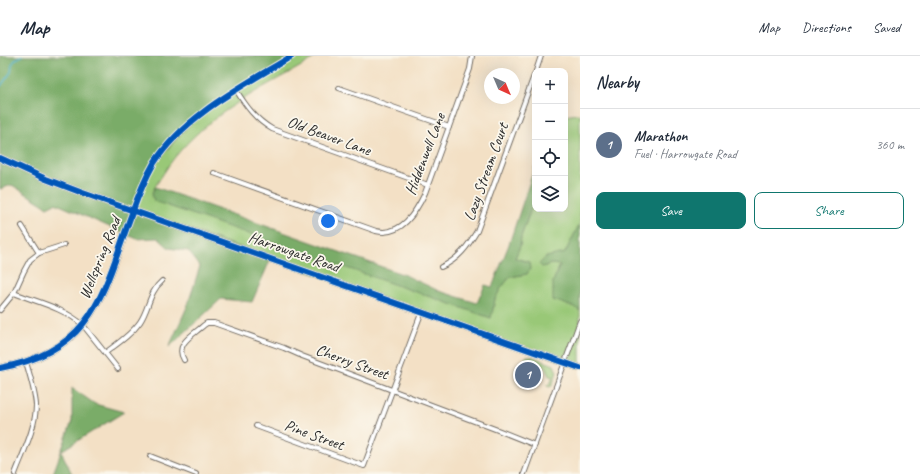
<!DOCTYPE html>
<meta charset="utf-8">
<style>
:root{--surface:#fff;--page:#f2f2f3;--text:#1f2937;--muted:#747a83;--line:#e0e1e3;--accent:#0f766e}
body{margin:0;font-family:Caveat,sans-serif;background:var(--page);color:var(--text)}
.controls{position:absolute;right:12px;top:12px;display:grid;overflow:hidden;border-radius:8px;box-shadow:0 4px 16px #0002}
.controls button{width:36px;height:36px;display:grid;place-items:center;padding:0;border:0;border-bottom:1px solid var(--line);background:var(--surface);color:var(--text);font:20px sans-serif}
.compass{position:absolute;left:484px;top:12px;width:36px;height:36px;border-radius:50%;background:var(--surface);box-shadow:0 4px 16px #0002;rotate:136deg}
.you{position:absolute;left:328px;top:165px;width:14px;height:14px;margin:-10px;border:3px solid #fff;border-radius:50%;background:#1a73e8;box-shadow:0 0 0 6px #1a73e833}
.badge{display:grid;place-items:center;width:26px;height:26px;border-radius:50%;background:var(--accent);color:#fff;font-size:13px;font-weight:700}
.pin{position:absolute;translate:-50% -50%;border:2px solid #fff;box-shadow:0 1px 4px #0006}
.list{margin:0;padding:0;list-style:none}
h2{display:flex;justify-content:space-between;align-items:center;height:52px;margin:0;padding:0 16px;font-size:17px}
h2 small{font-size:13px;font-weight:400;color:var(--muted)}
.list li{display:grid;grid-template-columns:26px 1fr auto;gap:12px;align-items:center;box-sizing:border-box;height:72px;padding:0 16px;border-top:1px solid var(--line)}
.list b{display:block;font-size:15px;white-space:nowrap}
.list p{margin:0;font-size:13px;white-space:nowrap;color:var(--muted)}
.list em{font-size:13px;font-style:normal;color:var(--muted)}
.actions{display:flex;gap:8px;padding:12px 16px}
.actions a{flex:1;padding:9px 0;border:1px solid var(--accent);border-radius:8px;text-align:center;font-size:14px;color:var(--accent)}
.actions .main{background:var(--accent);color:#fff}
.icon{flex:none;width:22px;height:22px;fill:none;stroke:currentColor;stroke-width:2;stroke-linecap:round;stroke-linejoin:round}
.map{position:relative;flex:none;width:580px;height:418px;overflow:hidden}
header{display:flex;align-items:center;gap:24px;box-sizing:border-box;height:56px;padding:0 20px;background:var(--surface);border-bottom:1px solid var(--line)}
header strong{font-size:19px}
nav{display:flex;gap:22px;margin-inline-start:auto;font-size:14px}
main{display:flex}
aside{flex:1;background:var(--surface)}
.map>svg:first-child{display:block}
</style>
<header>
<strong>Map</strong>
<nav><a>Map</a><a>Directions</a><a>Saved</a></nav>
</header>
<main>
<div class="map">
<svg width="580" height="418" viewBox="0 0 580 418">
<rect width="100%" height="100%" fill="#fbf7ec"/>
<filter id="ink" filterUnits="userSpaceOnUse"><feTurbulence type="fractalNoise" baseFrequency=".025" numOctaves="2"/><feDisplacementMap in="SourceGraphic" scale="8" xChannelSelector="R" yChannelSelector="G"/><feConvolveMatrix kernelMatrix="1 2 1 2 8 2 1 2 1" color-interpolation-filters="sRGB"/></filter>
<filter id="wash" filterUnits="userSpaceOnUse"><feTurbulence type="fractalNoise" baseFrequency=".012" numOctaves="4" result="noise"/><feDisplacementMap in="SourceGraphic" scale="16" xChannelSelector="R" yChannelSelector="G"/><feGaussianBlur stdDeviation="0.9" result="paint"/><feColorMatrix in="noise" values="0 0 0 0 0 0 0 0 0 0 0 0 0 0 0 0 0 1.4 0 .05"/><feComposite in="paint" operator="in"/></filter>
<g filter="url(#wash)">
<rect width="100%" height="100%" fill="#f3e0c5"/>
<g fill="#99c877" stroke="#627a51">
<path d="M292,0H317C302,11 284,19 267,29C229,51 195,73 169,109C163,119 156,127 152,138L491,262L495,243L501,232L510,221L527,218L529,206L515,202L520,190L521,181L535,142V153H565V60L576,58L580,59V167L565,197L556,200L542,211L551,208L560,209L553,226L573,250L580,255V312L133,154L155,107L192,65Z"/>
<polygon points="527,300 531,300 554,309 557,316 552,330 549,331 546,329 550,328 553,321 549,320 545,311 525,304 525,302"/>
</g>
<g fill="#7aac68" stroke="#526c4a">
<polygon points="0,0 292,0 192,65 155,107 133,154 271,202 252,246 221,243 169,291 187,251 200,210 188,195 169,192 158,182 137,183 55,147 47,151 12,129 0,133"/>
<polygon points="535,110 535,142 521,180 520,190 515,202 529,206 530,213 527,218 510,221 501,232 495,243 491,262 154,145 152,138 155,131 405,219 439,235 477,247 485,229 492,231 508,191"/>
<polygon points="580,167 580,255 574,251 553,244 553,226 560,209 551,208 542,211 539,208 546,201 565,197"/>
<polygon points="72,332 95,348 124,356 61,395 72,418 53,418 72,365"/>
</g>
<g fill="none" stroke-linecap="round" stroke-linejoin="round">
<polyline stroke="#48afc7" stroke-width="1.5" points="0,31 11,16 12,8 16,3 22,0"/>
</g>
</g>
<g filter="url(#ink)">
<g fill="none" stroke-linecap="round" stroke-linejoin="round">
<g stroke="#716a61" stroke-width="6">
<g id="street">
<polyline points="536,15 541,0"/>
<polyline points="339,32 449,71"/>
<path d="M236,34C246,50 255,63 272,73L428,129"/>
<path d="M214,117L376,175C401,181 416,156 425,137L470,13L472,0"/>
<path d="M133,154C138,138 145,121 155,107C188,58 243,30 292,0"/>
<polyline points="22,170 39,197"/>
<path d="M441,211C458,204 468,190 477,175L535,17"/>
<path d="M14,237C37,246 64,252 83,269L118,313"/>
<polyline points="0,254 14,237 24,215 30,204 39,197 64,189"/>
<path d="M105,297C117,288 131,279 140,266C149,253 149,236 162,225"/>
<path d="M184,304C174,288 193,279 204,269L207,267H214L284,292L302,300L495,373L535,389"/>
<polyline points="256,370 364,410 422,255"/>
<polyline points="150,400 196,418"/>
<path d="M15,418C23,397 36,371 36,349C35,335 30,320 26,306"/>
<polyline points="524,418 580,265"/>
</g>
</g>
<g stroke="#716a61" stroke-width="8">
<g id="secondary">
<polyline points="0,102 46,123 80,136 580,312"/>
<path d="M0,312C96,295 104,233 133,154"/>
</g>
</g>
<use href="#street" stroke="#fff" stroke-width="4"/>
<use href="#secondary" stroke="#f7e8c3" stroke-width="5.5"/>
<g stroke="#fbf7ec" stroke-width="8">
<g id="cycleway">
<polyline points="0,102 46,123 80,136 580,312"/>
<path d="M0,312C95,295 103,235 132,157C138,140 145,123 154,107C186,58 243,30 292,0"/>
</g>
</g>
<use href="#cycleway" stroke="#0057b8" stroke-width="6"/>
</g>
</g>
<g text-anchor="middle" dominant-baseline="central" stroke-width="3.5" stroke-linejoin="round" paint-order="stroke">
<g font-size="16" fill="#2b2b2b" stroke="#fbf7ec">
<text transform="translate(329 80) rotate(20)">Old Beaver Lane</text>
<text transform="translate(425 98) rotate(-69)">Hiddenwell Lane</text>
<text transform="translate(486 116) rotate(-70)">Lazy Stream Court</text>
<text transform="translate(294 196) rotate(19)">Harrowgate Road</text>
<text transform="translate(100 202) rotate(-68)">Wellspring Road</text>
<text transform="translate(352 306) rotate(20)">Cherry Street</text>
<text transform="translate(314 379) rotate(20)">Pine Street</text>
</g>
</g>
</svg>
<div class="controls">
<button>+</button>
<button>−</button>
<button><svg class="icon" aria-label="locate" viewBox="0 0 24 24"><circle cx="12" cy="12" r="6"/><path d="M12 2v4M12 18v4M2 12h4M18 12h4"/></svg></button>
<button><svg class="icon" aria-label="layers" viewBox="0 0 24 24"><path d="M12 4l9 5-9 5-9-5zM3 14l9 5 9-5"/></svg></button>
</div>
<svg class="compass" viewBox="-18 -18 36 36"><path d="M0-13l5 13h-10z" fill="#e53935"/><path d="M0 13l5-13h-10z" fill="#747a83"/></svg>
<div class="you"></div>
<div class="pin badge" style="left:528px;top:319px;background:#5c6f8a">1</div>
</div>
<aside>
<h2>Nearby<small></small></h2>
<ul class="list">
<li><span class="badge" style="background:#5c6f8a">1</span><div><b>Marathon</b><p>Fuel · Harrowgate Road</p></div><em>360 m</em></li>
</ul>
<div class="actions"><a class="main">Save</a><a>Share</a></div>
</aside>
</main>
